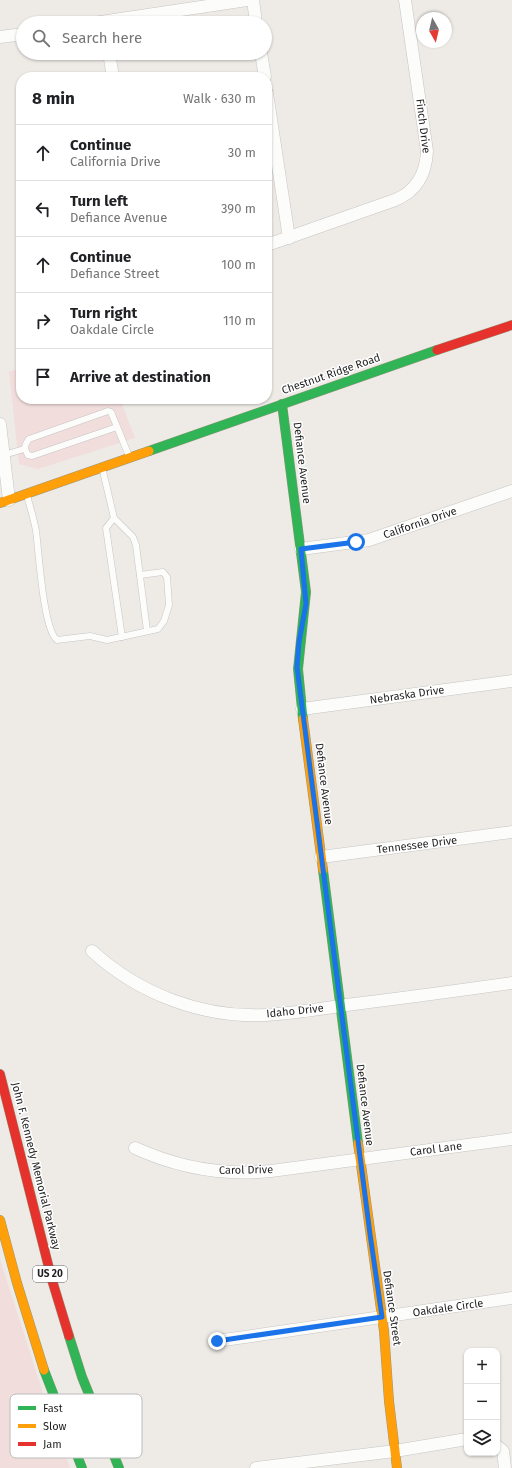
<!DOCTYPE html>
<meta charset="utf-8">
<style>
:root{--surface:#fff;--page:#f6f6f6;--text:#202124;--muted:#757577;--line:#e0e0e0}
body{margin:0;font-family:"Fira Sans",sans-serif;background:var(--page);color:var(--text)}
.controls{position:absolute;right:12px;bottom:12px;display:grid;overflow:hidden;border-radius:8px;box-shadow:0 1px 3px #0004}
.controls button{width:36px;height:36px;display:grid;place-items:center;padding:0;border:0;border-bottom:1px solid var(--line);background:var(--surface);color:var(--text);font:20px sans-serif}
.compass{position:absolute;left:416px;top:12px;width:36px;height:36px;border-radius:50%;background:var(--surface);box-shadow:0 1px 3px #0004;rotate:172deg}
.stop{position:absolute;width:12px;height:12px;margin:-9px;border:3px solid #1a73e8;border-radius:50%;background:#fff}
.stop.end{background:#1a73e8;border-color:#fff;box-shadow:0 1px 4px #0008}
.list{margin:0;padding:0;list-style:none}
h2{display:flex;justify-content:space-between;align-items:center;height:52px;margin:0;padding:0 16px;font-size:17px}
h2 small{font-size:13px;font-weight:400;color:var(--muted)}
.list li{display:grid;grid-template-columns:26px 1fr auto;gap:12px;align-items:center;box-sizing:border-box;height:56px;padding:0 16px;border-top:1px solid var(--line)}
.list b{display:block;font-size:15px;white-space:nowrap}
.list p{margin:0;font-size:13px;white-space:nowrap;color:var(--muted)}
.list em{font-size:13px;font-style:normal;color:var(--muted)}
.icon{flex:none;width:22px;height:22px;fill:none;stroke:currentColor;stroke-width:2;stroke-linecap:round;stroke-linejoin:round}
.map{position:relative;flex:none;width:512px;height:1468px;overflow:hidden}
.search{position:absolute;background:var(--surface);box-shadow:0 1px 3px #0004;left:16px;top:16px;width:256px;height:44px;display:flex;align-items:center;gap:10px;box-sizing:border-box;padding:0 14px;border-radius:22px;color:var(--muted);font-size:15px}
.panel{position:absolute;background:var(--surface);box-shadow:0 1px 3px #0004;left:16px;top:72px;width:256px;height:332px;border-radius:16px}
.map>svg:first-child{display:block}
</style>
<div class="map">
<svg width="512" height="1468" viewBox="0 0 512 1468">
<rect width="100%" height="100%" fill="#eeebe7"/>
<g fill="#f1dddb">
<polygon points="21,369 21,399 120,399 135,438 38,469 19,464 9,371"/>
<polygon points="0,1259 49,1412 70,1468 0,1468"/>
</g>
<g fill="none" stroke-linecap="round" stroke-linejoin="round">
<g stroke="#c6c5c3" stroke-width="7">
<g id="lane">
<path d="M117,427L32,456L28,455C24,448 24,446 29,439L108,411L111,412L129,456"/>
<polyline points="4,455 24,449"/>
<polyline points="102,467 114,518 133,537 136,545 147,631"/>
<path d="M27,495C30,507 34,519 36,531C39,552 43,629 57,640L90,636L107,640L158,629L164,621L169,605L167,577L163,572L140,575"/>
<polyline points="114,518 106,528 122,637"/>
</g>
</g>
<g stroke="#c6c5c3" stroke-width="13">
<g id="street">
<polyline points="253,0 256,23"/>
<polyline points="94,23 247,0"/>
<polyline points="0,37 23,34"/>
<polyline points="109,53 113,77"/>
<polyline points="261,53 265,77"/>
<polyline points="267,93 289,238"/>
<path d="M267,245L395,200C417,191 426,174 427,151L405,0"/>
<polyline points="0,424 9,500"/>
<polyline points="301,549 369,540 512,491"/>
<polyline points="302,709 512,681"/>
<polyline points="321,857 512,832"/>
<path d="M92,951C139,994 202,1018 266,1015C298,1013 330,1007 362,1003C412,997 462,990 512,983"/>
<path d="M135,1148C179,1168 223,1176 271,1171L512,1139"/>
<polyline points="217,1341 512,1298"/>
<polyline points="497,1446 503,1451 505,1468"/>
<polyline points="256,1468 395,1451 467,1439"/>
</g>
</g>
<g stroke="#98977e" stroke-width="10">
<g id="fast">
<polyline points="282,404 306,592 298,669 303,719"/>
<polyline points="149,451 437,350"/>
<polyline points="323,870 358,1143"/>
<polyline points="69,1336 82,1377 119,1468"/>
<polyline points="44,1370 82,1468"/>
</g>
</g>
<g stroke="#98977e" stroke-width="10">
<g id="slow">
<polyline points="0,503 149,451"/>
<polyline points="303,719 323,870"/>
<polyline points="358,1143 384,1331 389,1401 397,1468"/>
<polyline points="0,1220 17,1283 44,1370"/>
</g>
</g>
<g stroke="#98977e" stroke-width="10">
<g id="jam">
<polyline points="437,350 512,325"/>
<polyline points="0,1074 52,1280 69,1336"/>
</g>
</g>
<use href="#lane" stroke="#fcfcfb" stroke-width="6"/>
<use href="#street" stroke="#fcfcfb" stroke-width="12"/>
<use href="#fast" stroke="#30b455" stroke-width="9"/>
<use href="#slow" stroke="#ff9f0a" stroke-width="9"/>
<use href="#jam" stroke="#e5322d" stroke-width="9"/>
</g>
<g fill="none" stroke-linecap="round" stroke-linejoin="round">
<polyline stroke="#1a73e8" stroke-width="5" points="217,1341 382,1317 370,1234 297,667 299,642 306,604 301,549 356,542"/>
</g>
<g text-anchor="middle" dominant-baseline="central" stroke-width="3" stroke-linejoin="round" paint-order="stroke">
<rect fill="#fff" stroke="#626262" stroke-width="1" x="33" y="1266" width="34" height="16" rx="3"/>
<g font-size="10" font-weight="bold" fill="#1f1f1f">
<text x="50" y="1274">US 20</text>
</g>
<g font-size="11" fill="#1f1f1f" stroke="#fff">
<text transform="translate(423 126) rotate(83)">Finch Drive</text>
<text transform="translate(331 374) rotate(-19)">Chestnut Ridge Road</text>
<text transform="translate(302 463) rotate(83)">Defiance Avenue</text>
<text transform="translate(420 523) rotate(-19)">California Drive</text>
<text transform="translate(407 695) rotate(-8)">Nebraska Drive</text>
<text transform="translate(324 784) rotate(83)">Defiance Avenue</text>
<text transform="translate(417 845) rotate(-7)">Tennessee Drive</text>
<text transform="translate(295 1011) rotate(-6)">Idaho Drive</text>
<text transform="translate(365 1105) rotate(83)">Defiance Avenue</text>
<text transform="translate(436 1149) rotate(-7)">Carol Lane</text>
<text transform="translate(36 1166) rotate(76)">John F. Kennedy Memorial Parkway</text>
<text transform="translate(246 1170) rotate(-1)">Carol Drive</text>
<text transform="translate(392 1308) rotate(82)">Defiance Street</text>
<text transform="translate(448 1308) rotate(-8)">Oakdale Circle</text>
</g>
</g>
<rect x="10" y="1394" width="132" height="64" rx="6" fill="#fff" stroke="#bcbcbc" stroke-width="1"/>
<rect x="18" y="1406" width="18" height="4" fill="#30b455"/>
<rect x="18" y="1424" width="18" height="4" fill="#ff9f0a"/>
<rect x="18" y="1442" width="18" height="4" fill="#e5322d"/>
<g font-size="11" fill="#1f1f1f">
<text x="43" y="1412">Fast</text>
<text x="43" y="1430">Slow</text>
<text x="43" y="1448">Jam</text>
</g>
</svg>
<div class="controls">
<button>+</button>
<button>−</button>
<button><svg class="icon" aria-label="layers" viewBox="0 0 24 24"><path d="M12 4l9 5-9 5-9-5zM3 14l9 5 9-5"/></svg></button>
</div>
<svg class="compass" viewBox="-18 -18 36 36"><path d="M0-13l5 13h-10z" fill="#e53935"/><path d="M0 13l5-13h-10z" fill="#757577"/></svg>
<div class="stop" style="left:356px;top:542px"></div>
<div class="stop end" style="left:217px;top:1341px"></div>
<div class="search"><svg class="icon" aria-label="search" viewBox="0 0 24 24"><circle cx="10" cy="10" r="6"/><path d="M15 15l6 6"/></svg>Search here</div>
<section class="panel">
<h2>8 min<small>Walk · 630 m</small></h2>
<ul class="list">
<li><svg class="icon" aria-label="ahead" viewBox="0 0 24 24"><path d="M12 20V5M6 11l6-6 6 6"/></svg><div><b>Continue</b><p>California Drive</p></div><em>30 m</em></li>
<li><svg class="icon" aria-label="left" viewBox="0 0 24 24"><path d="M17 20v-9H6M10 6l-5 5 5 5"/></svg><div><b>Turn left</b><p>Defiance Avenue</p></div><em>390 m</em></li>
<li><svg class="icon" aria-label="ahead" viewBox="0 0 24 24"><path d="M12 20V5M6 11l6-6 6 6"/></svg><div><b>Continue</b><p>Defiance Street</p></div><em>100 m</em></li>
<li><svg class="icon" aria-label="right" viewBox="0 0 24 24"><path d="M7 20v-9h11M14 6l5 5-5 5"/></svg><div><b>Turn right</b><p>Oakdale Circle</p></div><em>110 m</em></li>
<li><svg class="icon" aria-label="arrive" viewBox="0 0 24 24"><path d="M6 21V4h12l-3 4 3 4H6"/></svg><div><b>Arrive at destination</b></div></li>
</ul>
</section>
</div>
